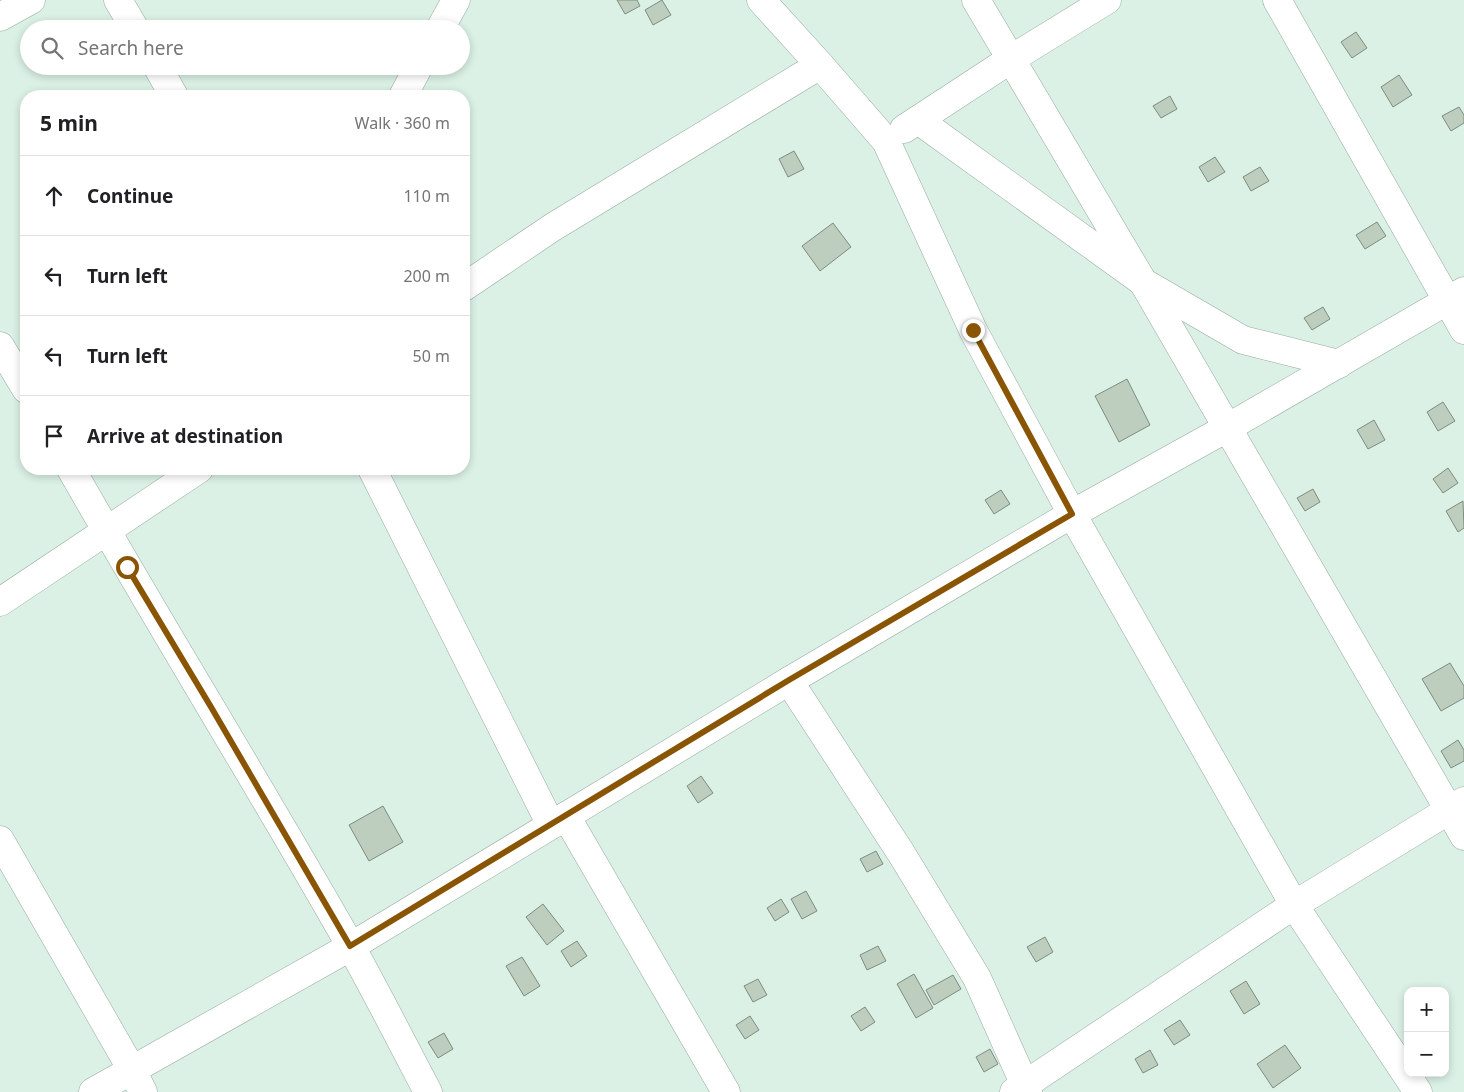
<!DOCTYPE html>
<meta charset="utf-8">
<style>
:root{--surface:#fff;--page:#f6f6f6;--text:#202124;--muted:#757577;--line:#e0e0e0}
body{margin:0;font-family:"Noto Sans",sans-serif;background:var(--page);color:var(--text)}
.controls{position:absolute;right:15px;bottom:15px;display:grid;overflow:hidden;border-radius:10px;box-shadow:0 2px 8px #0003}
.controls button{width:45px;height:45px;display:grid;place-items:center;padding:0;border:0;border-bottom:1px solid var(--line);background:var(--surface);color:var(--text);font:25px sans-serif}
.stop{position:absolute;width:15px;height:15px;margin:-11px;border:4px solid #8a5502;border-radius:50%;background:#fff}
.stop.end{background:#8a5502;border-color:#fff;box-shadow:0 1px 5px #0008}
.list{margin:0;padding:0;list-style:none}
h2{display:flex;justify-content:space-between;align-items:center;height:65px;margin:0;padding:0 20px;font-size:21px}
h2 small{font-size:16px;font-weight:400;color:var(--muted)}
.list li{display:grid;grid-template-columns:32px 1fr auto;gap:15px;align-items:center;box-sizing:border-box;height:80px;padding:0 20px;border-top:1px solid var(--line)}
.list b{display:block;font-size:19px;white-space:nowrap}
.list em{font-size:16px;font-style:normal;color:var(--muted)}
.icon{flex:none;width:28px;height:28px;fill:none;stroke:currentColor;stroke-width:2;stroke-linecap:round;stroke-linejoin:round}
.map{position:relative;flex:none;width:1464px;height:1092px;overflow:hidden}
.search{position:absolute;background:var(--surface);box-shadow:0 2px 8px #0003;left:20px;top:20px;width:450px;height:55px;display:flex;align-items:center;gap:12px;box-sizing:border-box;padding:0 18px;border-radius:28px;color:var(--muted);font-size:19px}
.panel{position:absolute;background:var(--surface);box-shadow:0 2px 8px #0003;left:20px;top:90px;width:450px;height:385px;border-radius:20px}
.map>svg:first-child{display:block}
</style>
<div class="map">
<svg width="1464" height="1092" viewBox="0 0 1464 1092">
<rect width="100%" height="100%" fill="#dbf1e6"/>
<g fill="#becebe" stroke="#7e8c7e">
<polygon points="617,0 637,0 640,6 625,14"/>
<polygon points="662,0 671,15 653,25 645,10"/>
<polygon points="1356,32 1367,48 1352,58 1341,42"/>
<polygon points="1399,75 1412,95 1393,107 1381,87"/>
<polygon points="1170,96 1177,109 1161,118 1153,106"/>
<polygon points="1459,107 1464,115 1464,123 1451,131 1442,116"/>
<polygon points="794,151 804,169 788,177 779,159"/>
<polygon points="1215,157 1225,172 1208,182 1199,167"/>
<polygon points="1260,167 1269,181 1251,191 1243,177"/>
<polygon points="1377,222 1386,236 1365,249 1356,235"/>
<polygon points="833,223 851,247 820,271 802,246"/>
<polygon points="1323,307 1330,319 1312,330 1304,318"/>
<polygon points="1127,379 1150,425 1119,442 1095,396"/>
<polygon points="1443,402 1455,421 1438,431 1427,412"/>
<polygon points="1374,420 1385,440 1368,449 1357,430"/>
<polygon points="1448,468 1458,483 1443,493 1433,479"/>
<polygon points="1313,489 1320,502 1305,511 1297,498"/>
<polygon points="1001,490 1010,504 994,514 985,500"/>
<polygon points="1463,501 1464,528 1458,532 1446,511"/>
<polygon points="1450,663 1464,686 1464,698 1441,711 1422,679"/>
<polygon points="1458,740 1464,750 1464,761 1451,768 1441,751"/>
<polygon points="701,776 713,793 698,803 687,786"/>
<polygon points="383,806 403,842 369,861 349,825"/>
<polygon points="876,851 883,864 867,872 860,859"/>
<polygon points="806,891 817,911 802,919 791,899"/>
<polygon points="781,899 789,912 775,921 767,908"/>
<polygon points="543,904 564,931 547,945 526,917"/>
<polygon points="1045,937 1053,952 1036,962 1027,947"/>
<polygon points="577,941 587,956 571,967 561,951"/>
<polygon points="878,946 886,961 867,970 860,955"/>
<polygon points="522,957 540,986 524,996 506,966"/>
<polygon points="914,974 933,1008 916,1018 897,984"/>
<polygon points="953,975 961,989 934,1005 926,990"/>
<polygon points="758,979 767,995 753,1002 744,986"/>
<polygon points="1246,981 1260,1004 1244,1014 1230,991"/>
<polygon points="865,1007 875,1022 861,1031 851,1016"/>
<polygon points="750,1016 759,1030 745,1039 736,1025"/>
<polygon points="1180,1020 1190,1035 1174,1045 1164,1030"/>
<polygon points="444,1033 453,1049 438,1058 428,1042"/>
<polygon points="1285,1045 1301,1068 1273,1088 1257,1064"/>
<polygon points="990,1049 998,1064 984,1072 976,1057"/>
<polygon points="1150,1050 1158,1065 1143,1073 1135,1059"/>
</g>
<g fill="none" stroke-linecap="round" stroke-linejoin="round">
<g stroke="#96aaa0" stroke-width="29">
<g id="minor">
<polyline points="118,0 135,29"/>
<polyline points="761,0 820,65 886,141 973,330 1072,514 1294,905 1418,1092"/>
<polyline points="976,0 1143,282 1464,836"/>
<polyline points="1277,0 1464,330"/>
<polyline points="0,17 31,0"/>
<polyline points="440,29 456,0"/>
<polyline points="157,66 174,96"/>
<polyline points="403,96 419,66"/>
<polyline points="918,120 1143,282 1243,340 1339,364"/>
<polyline points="904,129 1011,59 1107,0"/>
<polyline points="464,287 553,227 820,65"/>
<polyline points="0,346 26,389"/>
<path d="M71,469C162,629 259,785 350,945C377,993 402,1043 428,1092"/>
<polyline points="372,469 551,825"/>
<polyline points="0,602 199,469"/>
<polyline points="789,681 901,853 977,978 1028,1092"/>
<polyline points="566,816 726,1092"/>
<polyline points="0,840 132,1070 143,1092"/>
<polyline points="93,1092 350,947 789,681 1072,514 1227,428 1464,291"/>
<polyline points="1014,1092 1294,905 1464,801"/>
</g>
</g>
<use href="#minor" stroke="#fff" stroke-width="28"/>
</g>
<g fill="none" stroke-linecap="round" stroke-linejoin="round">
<polyline stroke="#8a5502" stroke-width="6" points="127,567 211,707 350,946 789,680 1072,514 973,330"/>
</g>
</svg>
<div class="controls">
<button>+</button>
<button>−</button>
</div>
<div class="stop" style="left:127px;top:567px"></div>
<div class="stop end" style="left:973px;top:330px"></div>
<div class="search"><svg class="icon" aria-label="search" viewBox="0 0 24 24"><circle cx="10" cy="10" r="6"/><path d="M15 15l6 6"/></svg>Search here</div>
<section class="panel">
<h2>5 min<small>Walk · 360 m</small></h2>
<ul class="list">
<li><svg class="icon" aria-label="ahead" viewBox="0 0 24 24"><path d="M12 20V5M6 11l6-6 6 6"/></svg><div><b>Continue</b></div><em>110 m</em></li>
<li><svg class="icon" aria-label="left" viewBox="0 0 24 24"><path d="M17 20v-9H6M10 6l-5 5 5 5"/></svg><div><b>Turn left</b></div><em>200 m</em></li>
<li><svg class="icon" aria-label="left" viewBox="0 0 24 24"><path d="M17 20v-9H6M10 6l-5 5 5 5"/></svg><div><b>Turn left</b></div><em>50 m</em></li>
<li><svg class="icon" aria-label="arrive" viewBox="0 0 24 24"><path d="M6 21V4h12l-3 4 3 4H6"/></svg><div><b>Arrive at destination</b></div></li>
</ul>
</section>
</div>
